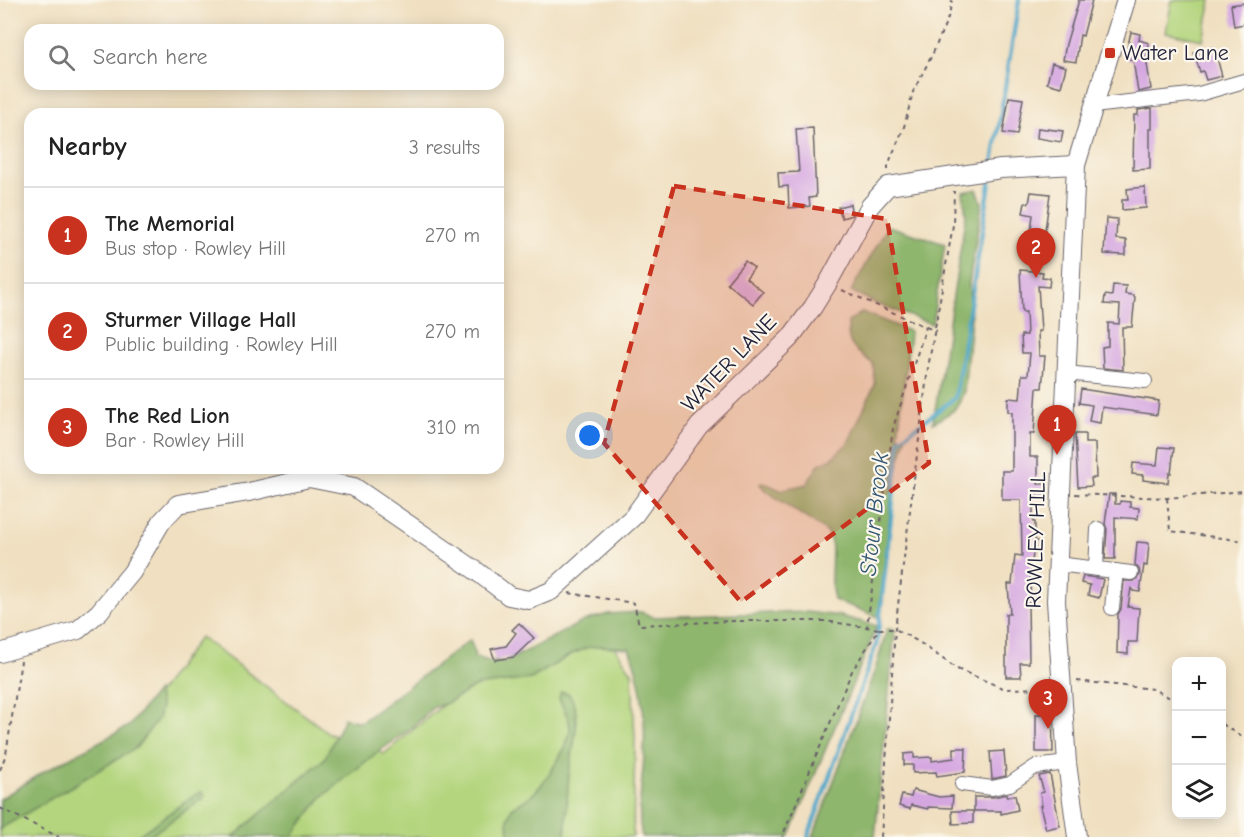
<!DOCTYPE html>
<meta charset="utf-8">
<style>
:root{--surface:#fff;--page:#f2f2f2;--text:#222;--muted:#767676;--line:#e0e0e0;--accent:#c8321e}
body{margin:0;font-family:"Comic Neue",sans-serif;background:var(--page);color:var(--text)}
.controls{position:absolute;right:18px;bottom:18px;display:grid;overflow:hidden;border-radius:12px;box-shadow:0 3px 15px #0003}
.controls button{width:54px;height:54px;display:grid;place-items:center;padding:0;border:0;border-bottom:2px solid var(--line);background:var(--surface);color:var(--text);font:30px sans-serif}
.you{position:absolute;left:590px;top:436px;width:21px;height:21px;margin:-15px;border:4px solid #fff;border-radius:50%;background:#1a73e8;box-shadow:0 0 0 9px #1a73e833}
.badge{display:grid;place-items:center;width:39px;height:39px;border-radius:50%;background:var(--accent);color:#fff;font-size:20px;font-weight:700}
.pin{position:absolute;translate:-50% -50px;filter:drop-shadow(0 2px 3px #0008)}
.pin::after{content:'';position:absolute;top:32px;width:21px;height:18px;background:inherit;clip-path:polygon(0 0,100% 0,50% 100%)}
.list{margin:0;padding:0;list-style:none}
h2{display:flex;justify-content:space-between;align-items:center;height:78px;margin:0;padding:0 24px;font-size:26px}
h2 small{font-size:20px;font-weight:400;color:var(--muted)}
.list li{display:grid;grid-template-columns:39px 1fr auto;gap:18px;align-items:center;box-sizing:border-box;height:96px;padding:0 24px;border-top:2px solid var(--line)}
.list b{display:block;font-size:22px;white-space:nowrap}
.list p{margin:0;font-size:20px;white-space:nowrap;color:var(--muted)}
.list em{font-size:20px;font-style:normal;color:var(--muted)}
.icon{flex:none;width:33px;height:33px;fill:none;stroke:currentColor;stroke-width:2;stroke-linecap:round;stroke-linejoin:round}
.map{position:relative;flex:none;width:1244px;height:837px;overflow:hidden}
.search{position:absolute;background:var(--surface);box-shadow:0 3px 15px #0003;left:24px;top:24px;width:480px;height:66px;display:flex;align-items:center;gap:15px;box-sizing:border-box;padding:0 21px;border-radius:18px;color:var(--muted);font-size:22px}
.panel{position:absolute;background:var(--surface);box-shadow:0 3px 15px #0003;left:24px;top:108px;width:480px;height:366px;border-radius:18px}
.map>svg:first-child{display:block}
</style>
<div class="map">
<svg width="1244" height="837" viewBox="0 0 1244 837">
<rect width="100%" height="100%" fill="#fbf7ec"/>
<filter id="ink" filterUnits="userSpaceOnUse"><feTurbulence type="fractalNoise" baseFrequency=".0167" numOctaves="2"/><feDisplacementMap in="SourceGraphic" scale="12" xChannelSelector="R" yChannelSelector="G"/><feConvolveMatrix kernelMatrix="1 2 1 2 8 2 1 2 1" color-interpolation-filters="sRGB"/></filter>
<filter id="wash" filterUnits="userSpaceOnUse"><feTurbulence type="fractalNoise" baseFrequency=".008" numOctaves="4" result="noise"/><feDisplacementMap in="SourceGraphic" scale="24" xChannelSelector="R" yChannelSelector="G"/><feGaussianBlur stdDeviation="1.35" result="paint"/><feColorMatrix in="noise" values="0 0 0 0 0 0 0 0 0 0 0 0 0 0 0 0 0 1.4 0 .05"/><feComposite in="paint" operator="in"/></filter>
<g filter="url(#wash)">
<rect width="100%" height="100%" fill="#f0e0c1"/>
<g fill="#b4d57e" stroke="#6b7c5c" stroke-width="1.5">
<polygon points="1172,0 1211,0 1203,40 1166,32"/>
<polygon points="200,637 330,734 384,754 468,684 570,646 613,645 632,672 635,740 633,837 0,837 0,803 116,738 139,719"/>
</g>
<g fill="#8fb66d" stroke="#586c54" stroke-width="1.5">
<polygon points="977,189 982,203 969,283 971,319 964,391 959,403 953,411 933,423 966,214 963,192"/>
<polygon points="888,226 945,244 932,324 877,304 851,291"/>
<path d="M862,312L909,331L910,333L898,435L906,438L898,467L894,468L881,618L834,600L831,583L832,546L828,533L765,490L760,484L763,482L780,490L807,484L819,464L832,458L848,443L875,384L873,364C854,348 847,349 848,322Z"/>
<path d="M641,612L653,617L806,612L840,616L877,626L789,837H642C636,809 643,782 644,754C646,718 642,681 629,648L599,646L586,648L570,655L531,679L476,686L447,703L432,708L412,728L375,754L321,798L292,837H233L325,758L344,718L361,722L470,640L475,653L473,656L491,662H505L584,621L608,614Z"/>
<polygon points="887,629 895,629 875,837 813,837 876,667"/>
<polygon points="157,691 161,707 158,719 136,748 0,829 0,799 45,771 129,726"/>
<path d="M561,692L568,693C585,712 571,752 569,775C567,796 567,817 565,837H509L508,818L512,808C520,803 528,799 535,792C546,781 571,743 570,728C570,716 562,709 559,698Z"/>
<polygon points="203,792 204,796 202,799 148,837 136,837 196,794"/>
</g>
<g fill="none" stroke-linecap="round" stroke-linejoin="round">
<g stroke="#4da7cb" stroke-width="4">
<polyline points="993,163 1019,0"/>
<polyline points="808,837 877,642 900,439 955,398 991,177"/>
</g>
</g>
<g id="blocks">
<g fill="#d5a7e1">
<polygon points="1079,0 1092,0 1083,36 1080,35 1076,62 1063,60 1066,44"/>
<polygon points="1244,3 1244,24 1234,26 1231,5"/>
<polygon points="1131,32 1140,34 1139,40 1149,43 1146,58 1151,89 1138,92 1133,60 1125,58"/>
<polygon points="1214,47 1222,76 1206,80 1203,71 1200,72 1194,53"/>
<polygon points="1052,63 1066,67 1061,87 1047,83"/>
<polygon points="1009,97 1023,99 1017,135 1003,133"/>
<polygon points="1152,108 1152,129 1150,129 1150,169 1133,170 1134,115 1138,115 1138,110"/>
<polygon points="813,128 816,197 809,198 810,206 789,208 788,186 779,187 778,173 799,172 796,129"/>
<polygon points="1038,128 1063,131 1061,142 1037,138"/>
<polygon points="1145,187 1146,208 1122,210 1122,200 1128,200 1127,189"/>
<polygon points="1031,192 1050,194 1042,252 1026,251 1026,237 1030,238 1033,215 1023,213 1025,203 1029,203"/>
<polygon points="850,204 852,215 842,218 838,207"/>
<polygon points="1106,218 1117,219 1116,239 1126,240 1126,255 1104,254"/>
<polygon points="745,261 754,268 746,278 763,292 753,304 727,283"/>
<polygon points="1020,270 1043,272 1042,277 1050,278 1049,287 1038,286 1041,331 1038,331 1039,356 1045,356 1042,388 1037,388 1034,434 1030,434 1030,457 1038,457 1038,484 1048,484 1048,494 1033,495 1033,522 1035,522 1035,541 1038,541 1038,553 1033,553 1030,581 1031,603 1028,603 1029,663 1020,663 1021,677 1006,677 1006,614 1010,614 1008,584 1012,584 1015,555 1022,556 1021,500 1002,500 1002,471 1012,471 1012,412 1008,412 1008,398 1020,399 1022,375 1028,375 1030,353 1022,353 1021,335 1027,335 1026,312 1022,312"/>
<polygon points="1113,285 1126,286 1125,294 1133,295 1135,297 1132,327 1122,327 1123,370 1103,368 1102,347 1108,346 1108,323 1119,324 1120,305 1104,304 1105,295 1112,296"/>
<polygon points="1081,389 1159,401 1157,415 1102,407 1100,423 1089,421 1092,405 1079,403"/>
<polygon points="1075,434 1085,434 1085,443 1095,443 1096,478 1091,478 1092,486 1078,487"/>
<polygon points="1159,447 1174,448 1171,473 1169,473 1168,483 1143,480 1143,475 1132,474 1133,463 1157,465"/>
<polygon points="1109,494 1115,494 1115,504 1120,504 1120,501 1130,502 1130,507 1139,508 1138,519 1115,517 1115,559 1105,559 1107,529 1105,524"/>
<polygon points="1137,542 1149,543 1147,566 1144,565 1140,592 1133,591 1131,588 1128,607 1139,608 1137,642 1128,642 1128,654 1117,653 1118,614 1121,609 1124,581 1134,581 1140,575 1139,569 1135,565"/>
<polygon points="1083,576 1103,579 1099,598 1088,595 1090,585 1081,583"/>
<polygon points="519,623 534,638 514,657 495,660 491,649 506,646 516,633 512,630"/>
<polygon points="1044,704 1052,704 1053,752 1036,752 1036,714 1044,714"/>
<polygon points="954,748 966,748 965,772 937,776 936,772 913,773 913,765 904,765 904,754 914,753 914,758 932,757 932,761 954,758"/>
<polygon points="1004,751 1006,776 992,779 990,752"/>
<polygon points="1050,774 1060,826 1046,829 1040,806 1042,806 1040,793 1044,792 1039,776"/>
<polygon points="913,790 939,797 953,796 952,808 928,807 928,809 911,805 910,809 899,806 902,795 911,797"/>
<polygon points="1007,794 1007,797 1015,795 1018,810 1001,814 1001,811 974,811 974,797 993,797"/>
<polygon points="952,811 973,811 973,823 953,824"/>
</g>
</g>
</g>
<g filter="url(#ink)">
<use href="#blocks" fill-opacity="0" stroke="#6a646a" stroke-width="1.5"/>
<g fill="none" stroke-linecap="round" stroke-linejoin="round">
<g stroke="#6a646a" stroke-width="16">
<g id="minor">
<polyline points="1093,106 1199,94 1244,81"/>
<polyline points="1066,373 1145,381"/>
<polyline points="1057,564 1131,573"/>
<polyline points="1096,568 1098,529"/>
<polyline points="1112,608 1116,571"/>
<polyline points="962,784 992,788 1010,784 1035,767 1067,763"/>
</g>
</g>
<g stroke="#6a646a" stroke-width="20">
<g id="major">
<polyline points="0,653 78,630 99,612 132,572 162,521 178,504 249,492 309,478 354,487 475,570 509,596 529,600 551,591 633,517 699,426 790,338 813,307 828,283 870,206 888,186 1001,169 1076,165"/>
<polyline points="1077,837 1067,763 1056,601 1076,165 1126,0"/>
</g>
</g>
<g stroke="#6a646a" stroke-width="2" stroke-dasharray="4.5 4.5" stroke-linecap="butt">
<polyline points="888,170 888,165 904,127 913,92 933,53 949,15 952,0"/>
<polyline points="842,290 926,327 893,428 867,627"/>
<polyline points="926,327 936,331"/>
<polyline points="1075,494 1167,498 1244,491"/>
<polyline points="1167,498 1170,531 1244,541"/>
<polyline points="569,593 634,603 639,625 734,621 825,621 879,629 852,671 782,837"/>
<polyline points="879,629 895,629 919,642 957,669 1005,689 1049,688"/>
<polyline points="1077,681 1153,689 1176,701"/>
<polyline points="1222,724 1244,738"/>
<polyline points="0,770 6,754 21,661"/>
<polyline points="0,808 59,837"/>
<polyline points="881,837 895,629 928,368 953,225 954,191"/>
</g>
<use href="#minor" stroke="#fff" stroke-width="14"/>
<use href="#major" stroke="#fff" stroke-width="18"/>
</g>
</g>
<path fill="#c8321e" fill-opacity="0.2" stroke="#c8321e" stroke-width="4.5" stroke-dasharray="12 8" stroke-linejoin="round" d="M674,186L887,219L929,463L741,602L604,443Z"/>
<rect fill="#c8321e" stroke="#fbf7ec" stroke-width="2" x="1104" y="47" width="12" height="12" rx="3"/>
<g text-anchor="middle" dominant-baseline="central" stroke-width="4.5" stroke-linejoin="round" paint-order="stroke">
<g font-size="22" fill="#22223b" stroke="#fbf7ec" text-anchor="start">
<text x="1122" y="53">Water Lane</text>
</g>
<g font-size="22" fill="#22223b" stroke="#fbf7ec">
<text transform="translate(729 363) rotate(-46)">WATER LANE</text>
<text transform="translate(1036 540) rotate(-88)">ROWLEY HILL</text>
</g>
<g font-size="24" font-style="italic" fill="#335775" stroke="#fbf7ec">
<text transform="translate(874 514) rotate(-84)">Stour Brook</text>
</g>
</g>
</svg>
<div class="controls">
<button>+</button>
<button>−</button>
<button><svg class="icon" aria-label="layers" viewBox="0 0 24 24"><path d="M12 4l9 5-9 5-9-5zM3 14l9 5 9-5"/></svg></button>
</div>
<div class="you"></div>
<div class="pin badge" style="left:1057px;top:455px">1</div>
<div class="pin badge" style="left:1036px;top:278px">2</div>
<div class="pin badge" style="left:1048px;top:729px">3</div>
<div class="search"><svg class="icon" aria-label="search" viewBox="0 0 24 24"><circle cx="10" cy="10" r="6"/><path d="M15 15l6 6"/></svg>Search here</div>
<section class="panel">
<h2>Nearby<small>3 results</small></h2>
<ul class="list">
<li><span class="badge">1</span><div><b>The Memorial</b><p>Bus stop · Rowley Hill</p></div><em>270 m</em></li>
<li><span class="badge">2</span><div><b>Sturmer Village Hall</b><p>Public building · Rowley Hill</p></div><em>270 m</em></li>
<li><span class="badge">3</span><div><b>The Red Lion</b><p>Bar · Rowley Hill</p></div><em>310 m</em></li>
</ul>
</section>
</div>
